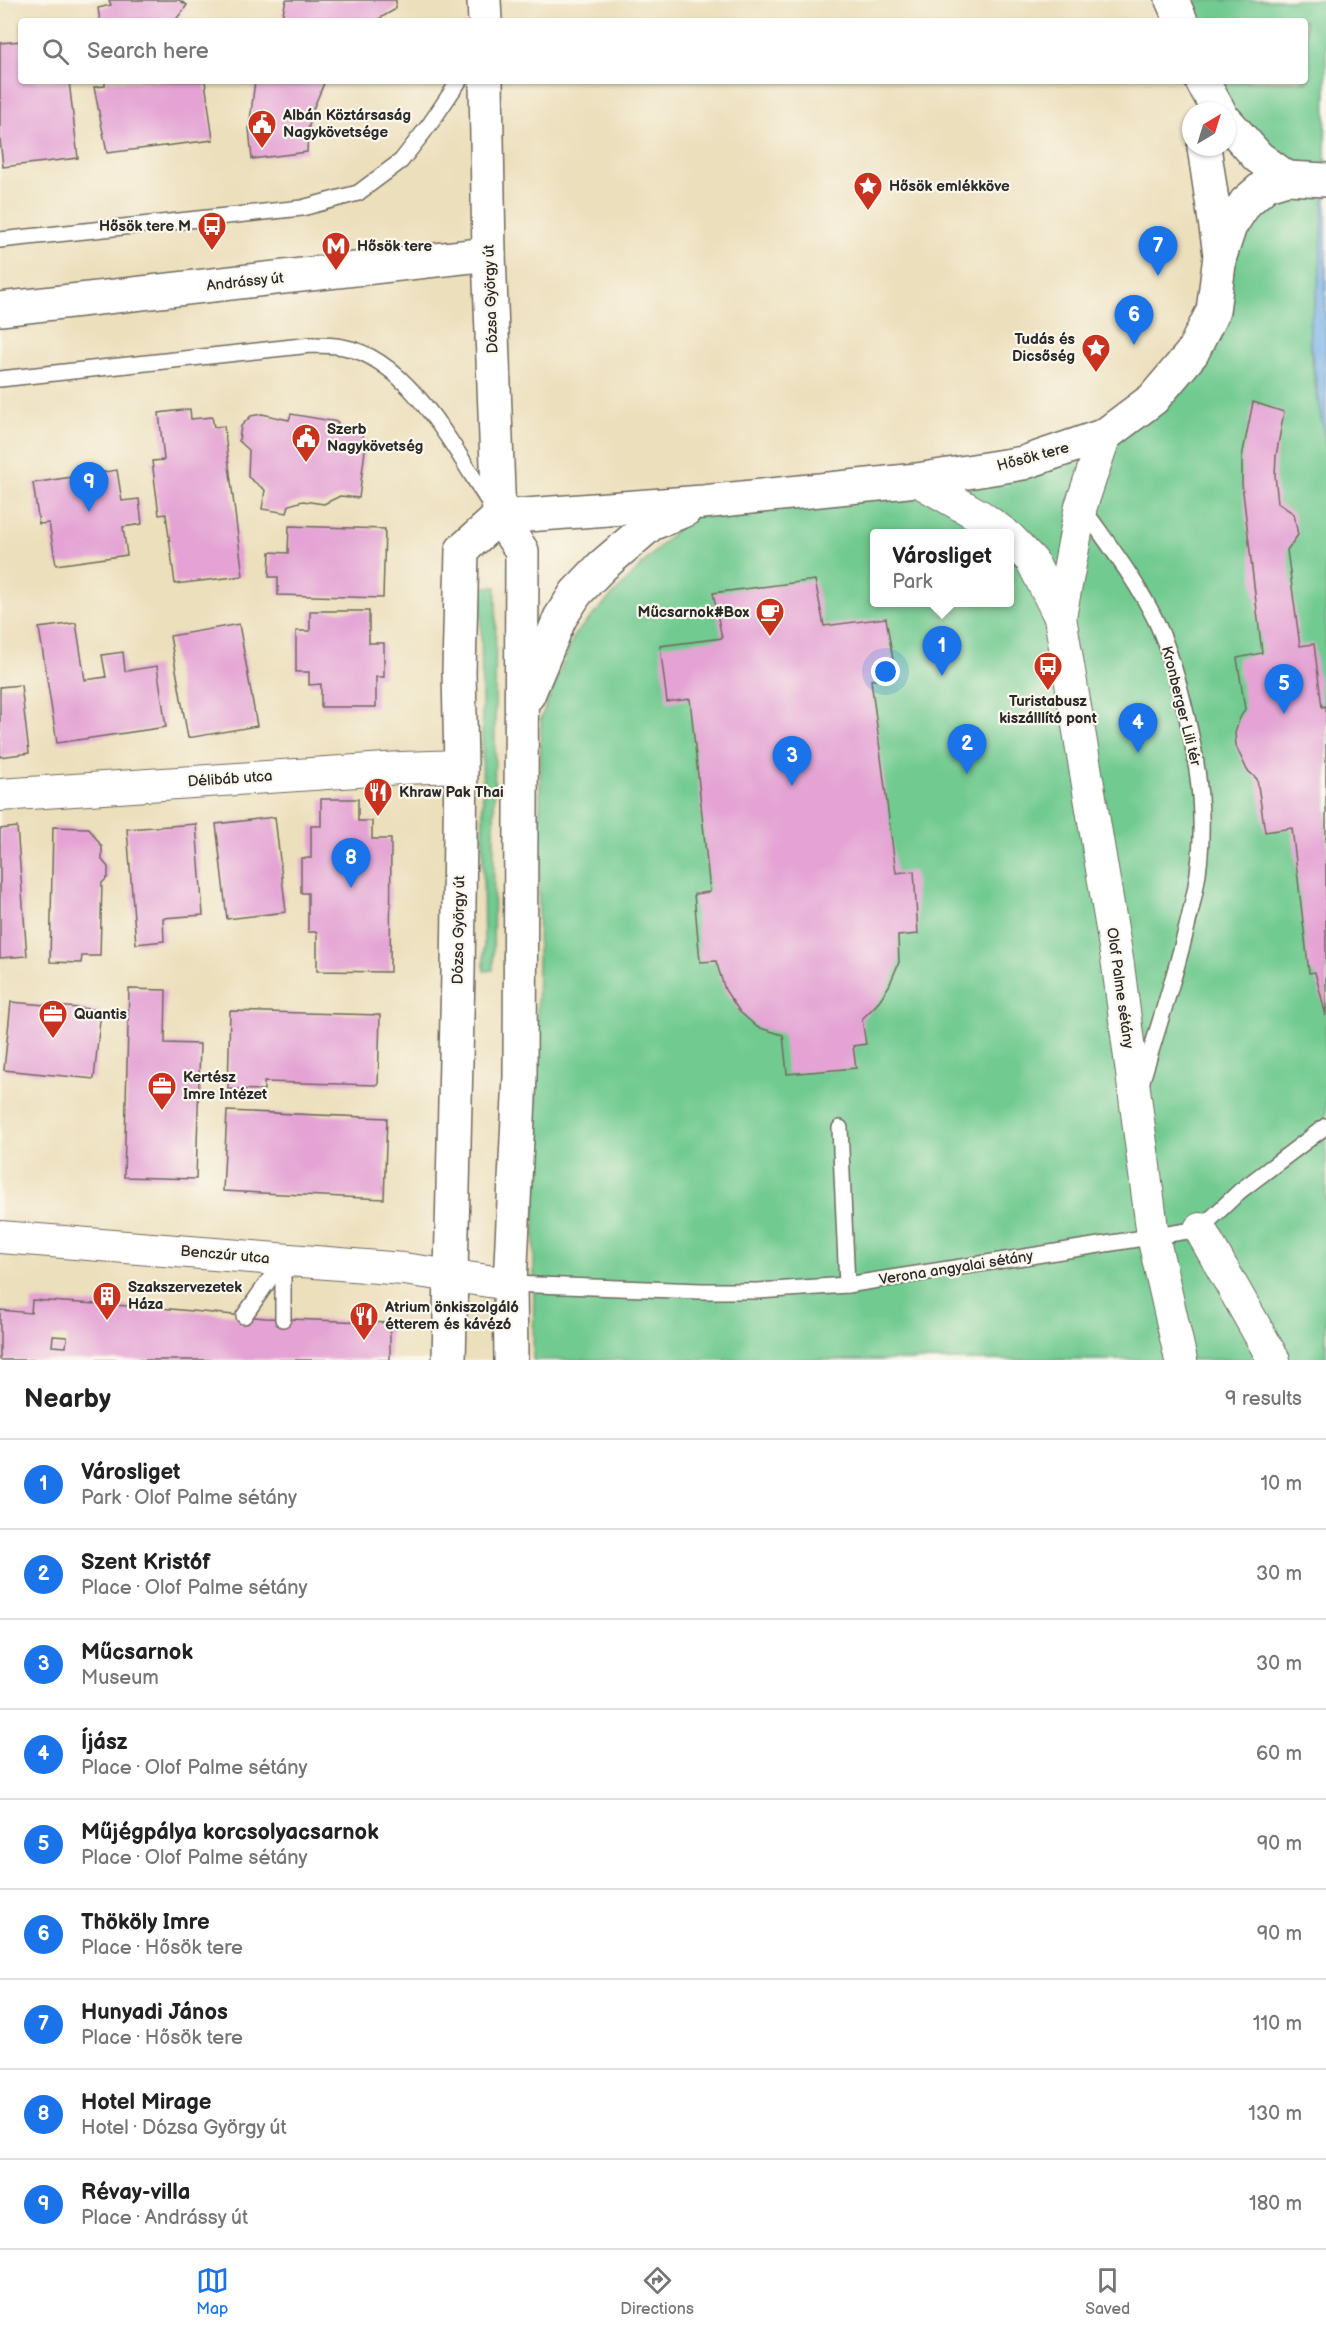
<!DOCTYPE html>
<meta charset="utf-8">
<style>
:root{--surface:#fff;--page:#f6f6f6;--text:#222;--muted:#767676;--line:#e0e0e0;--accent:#1a73e8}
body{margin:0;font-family:"Balsamiq Sans",sans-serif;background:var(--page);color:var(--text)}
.compass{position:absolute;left:1182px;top:102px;width:54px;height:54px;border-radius:50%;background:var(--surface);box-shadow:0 2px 4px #0004;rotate:38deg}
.you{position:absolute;left:886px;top:672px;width:21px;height:21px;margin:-15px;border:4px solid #fff;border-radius:50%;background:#1a73e8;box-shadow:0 0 0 9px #1a73e833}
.badge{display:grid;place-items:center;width:39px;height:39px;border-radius:50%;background:var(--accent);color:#fff;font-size:20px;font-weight:700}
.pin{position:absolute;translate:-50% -50px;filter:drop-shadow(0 2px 3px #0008)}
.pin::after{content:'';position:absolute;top:32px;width:21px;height:18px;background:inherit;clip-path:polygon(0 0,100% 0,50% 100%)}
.popup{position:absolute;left:870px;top:529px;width:144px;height:78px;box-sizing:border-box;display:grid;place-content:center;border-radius:6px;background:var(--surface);filter:drop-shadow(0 2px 4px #0005);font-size:20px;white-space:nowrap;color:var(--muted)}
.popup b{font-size:22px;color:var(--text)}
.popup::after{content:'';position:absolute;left:50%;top:100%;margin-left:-12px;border:12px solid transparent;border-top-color:var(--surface)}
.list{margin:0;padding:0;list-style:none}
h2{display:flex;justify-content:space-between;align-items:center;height:78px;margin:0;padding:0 24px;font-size:26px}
h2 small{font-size:20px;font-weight:400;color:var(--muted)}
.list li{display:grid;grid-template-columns:39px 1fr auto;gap:18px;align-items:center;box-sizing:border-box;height:90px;padding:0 24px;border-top:2px solid var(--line)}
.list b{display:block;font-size:22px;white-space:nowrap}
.list p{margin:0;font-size:20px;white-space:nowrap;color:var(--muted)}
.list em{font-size:20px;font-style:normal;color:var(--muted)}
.icon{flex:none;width:33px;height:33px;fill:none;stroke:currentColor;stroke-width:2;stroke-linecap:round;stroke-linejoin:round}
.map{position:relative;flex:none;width:1326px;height:1360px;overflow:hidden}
.search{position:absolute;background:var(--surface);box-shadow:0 2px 4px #0004;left:18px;right:18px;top:18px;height:66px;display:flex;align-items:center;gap:15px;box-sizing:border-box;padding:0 21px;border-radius:6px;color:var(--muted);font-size:22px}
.sheet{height:888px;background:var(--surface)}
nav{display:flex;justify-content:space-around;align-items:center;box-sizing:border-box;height:84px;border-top:2px solid var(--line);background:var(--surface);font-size:16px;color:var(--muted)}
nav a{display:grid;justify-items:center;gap:3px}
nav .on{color:var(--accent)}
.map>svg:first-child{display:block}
</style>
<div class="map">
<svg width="1326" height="1360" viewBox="0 0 1326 1360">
<rect width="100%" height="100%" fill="#fbf7ec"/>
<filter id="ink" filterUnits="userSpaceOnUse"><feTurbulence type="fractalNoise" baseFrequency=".0167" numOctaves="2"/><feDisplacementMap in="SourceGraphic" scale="12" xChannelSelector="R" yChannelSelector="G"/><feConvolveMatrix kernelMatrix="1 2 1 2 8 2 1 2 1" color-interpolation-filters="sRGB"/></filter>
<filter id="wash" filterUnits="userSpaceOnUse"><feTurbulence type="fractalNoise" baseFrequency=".008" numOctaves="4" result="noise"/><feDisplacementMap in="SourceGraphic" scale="24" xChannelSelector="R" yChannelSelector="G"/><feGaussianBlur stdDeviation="1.35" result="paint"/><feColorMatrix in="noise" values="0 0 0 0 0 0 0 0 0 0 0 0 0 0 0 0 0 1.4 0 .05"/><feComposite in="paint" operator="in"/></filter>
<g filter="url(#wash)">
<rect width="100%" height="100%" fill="#ecdfbc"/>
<g fill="#71ca90" stroke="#4e7a5e" stroke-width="1.5" fill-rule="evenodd">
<path d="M1172,0H1326C1326,90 1326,181 1320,271C1319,294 1309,315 1310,338C1311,374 1321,411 1326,447V1360H533L541,718L575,634L703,502L1023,463L1172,378L1220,256L1267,184L1202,81H1305V21H1181ZM874,534H1010V602H874Z"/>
<polygon points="481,587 496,587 493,970 484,971"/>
</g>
<polygon fill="#78b1e8" stroke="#526e8a" stroke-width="1.5" points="1326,157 1326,447 1310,341 1310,322 1316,300 1320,272"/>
<g id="blocks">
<g fill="#e4a3d4" fill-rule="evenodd">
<polygon points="109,0 179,0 187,5 175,21 100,21 98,8 111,5"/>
<polygon points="286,0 396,0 396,9 375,21 281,21"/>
<polygon points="21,41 21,81 69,81 78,158 3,167 0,139 0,43"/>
<polygon points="105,81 205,81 213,140 107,153 94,87 105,86"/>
<polygon points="255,81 325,81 313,109 308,130 307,152 252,159 249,128"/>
<polygon points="1253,402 1284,412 1276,456 1275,475 1278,503 1294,514 1298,535 1287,550 1300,646 1314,644 1322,707 1326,706 1326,1016 1315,972 1309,973 1292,828 1265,832 1257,779 1247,770 1236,746 1235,733 1239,720 1245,709 1237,658 1262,653 1242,484 1242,457"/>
<polygon points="190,409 191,419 212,417 214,427 224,426 243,576 175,584 166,514 159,515 152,461 164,460 159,413"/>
<polygon points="262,414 289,420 291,414 338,422 337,426 360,432 366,442 359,498 340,496 324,504 303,501 289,505 287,513 262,509 265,490 248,477 249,450 239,441 241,426 251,416"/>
<polygon points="117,470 122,501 139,499 142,524 123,527 127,555 56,565 49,523 39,524 33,483"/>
<polygon points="289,526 385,529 383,598 278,595 278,577 269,577 270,552 288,553"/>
<polygon points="815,580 824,626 886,618 896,678 871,680 896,873 914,871 918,934 898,936 899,962 889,986 877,1004 862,1019 866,1044 853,1046 856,1068 787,1074 783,1035 757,1027 740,1012 725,990 716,961 700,962 694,894 710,892 690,699 667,702 660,646 722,638 713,593"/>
<polygon points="310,611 369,611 369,643 384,643 384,677 376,677 376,707 321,707 321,684 309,685 309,672 296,672 296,631 310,631"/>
<polygon points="76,623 85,680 106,677 102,655 123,652 125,671 157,666 166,727 57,743 39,628"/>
<polygon points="239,624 257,726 188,738 170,636"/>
<polygon points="21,685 29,753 0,757 0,687"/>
<polygon points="321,799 358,799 358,821 372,821 372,839 391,839 390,972 317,971 317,932 308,932 308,893 301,893 301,858 311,858 311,826 321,826"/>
<polygon points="275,817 286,912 227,919 216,824"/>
<polygon points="196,824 203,915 163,918 164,941 136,944 127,829"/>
<polygon points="17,827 27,956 0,958 0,829"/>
<polygon points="53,827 89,828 102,847 102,860 108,867 108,877 102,883 100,956 82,956 81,963 50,962"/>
<polygon points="129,989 166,990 165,1043 200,1044 196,1179 124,1177"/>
<polygon points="11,1002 101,1010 94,1079 4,1070"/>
<polygon points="230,1011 380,1015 378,1085 264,1082 264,1090 228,1089"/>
<polygon points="227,1111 387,1118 384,1199 223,1191"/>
<path d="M32,1300L160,1308L265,1318L390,1323V1360H0V1310L31,1313ZM53,1336L67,1337L66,1347L52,1346Z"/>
</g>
</g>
</g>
<g filter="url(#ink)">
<use href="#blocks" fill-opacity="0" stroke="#6f6a5e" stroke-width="1.5"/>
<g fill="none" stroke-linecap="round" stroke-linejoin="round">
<g stroke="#6f6a5e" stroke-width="18">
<g id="lane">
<polyline points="0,240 302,208 358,193 401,161 430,124 459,81"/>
<path d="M0,379L311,345C321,345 333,345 343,347C410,359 457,454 492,507"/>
<path d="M1083,508C1108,544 1136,580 1155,619C1168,646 1176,673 1183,701C1199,764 1208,826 1195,891C1182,956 1160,1020 1141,1084"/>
<polyline points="840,1128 847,1285"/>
<polyline points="510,1284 701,1291 758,1291 847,1285 1200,1229 1240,1191 1326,1126"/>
<polyline points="244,1316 283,1260"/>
<polyline points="283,1319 283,1260"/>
</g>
</g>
<g stroke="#6f6a5e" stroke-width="34">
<g id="street">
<polyline points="917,480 980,516 1005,534"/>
<polyline points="1010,538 1032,561 1060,617 1118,965 1153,1236 1181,1360"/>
<polyline points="1060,617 1081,506 1105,435"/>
<polyline points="0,795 401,768 461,766"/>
<polyline points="1200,1229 1274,1360"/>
<polyline points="0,1237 403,1269 510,1284"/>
</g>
</g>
<g stroke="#6f6a5e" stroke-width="36">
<g id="secondary">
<polyline points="484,0 485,21"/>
<polyline points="1172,0 1181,21"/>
<polyline points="486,81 489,254 499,517 522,551 520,1077 510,1284 511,1360"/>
<polyline points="1202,81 1219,111"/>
<polyline points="1227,122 1258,157 1287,178"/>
<polyline points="1204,147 1220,254"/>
<polyline points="0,309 489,254"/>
<polyline points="499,517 703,502 917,480 1023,463 1105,435 1153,399 1192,353 1213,311 1220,256 1230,226 1246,202 1267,184 1287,178 1326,180"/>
<polyline points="528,695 560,618 576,593 602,566 651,524 685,510"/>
<polyline points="449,1360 458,973 461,766 459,672 462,550 499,517"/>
</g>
</g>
<use href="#lane" stroke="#fff" stroke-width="15"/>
<use href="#street" stroke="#fff" stroke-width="32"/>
<use href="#secondary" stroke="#fff" stroke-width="33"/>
</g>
</g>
<defs>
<g id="civic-pin" transform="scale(1.5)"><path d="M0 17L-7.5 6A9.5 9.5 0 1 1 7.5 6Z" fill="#c8321e" stroke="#fbf7ec"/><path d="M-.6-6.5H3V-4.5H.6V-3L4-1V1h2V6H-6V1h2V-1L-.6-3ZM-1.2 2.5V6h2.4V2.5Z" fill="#fff"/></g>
<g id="sight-pin" transform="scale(1.5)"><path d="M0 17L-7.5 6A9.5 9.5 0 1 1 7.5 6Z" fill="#c8321e" stroke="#fbf7ec"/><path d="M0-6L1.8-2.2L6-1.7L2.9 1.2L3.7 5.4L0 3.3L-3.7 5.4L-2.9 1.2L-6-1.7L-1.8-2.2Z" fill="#fff"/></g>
<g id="bus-pin" transform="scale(1.5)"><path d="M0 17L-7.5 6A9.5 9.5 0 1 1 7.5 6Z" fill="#c8321e" stroke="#fbf7ec"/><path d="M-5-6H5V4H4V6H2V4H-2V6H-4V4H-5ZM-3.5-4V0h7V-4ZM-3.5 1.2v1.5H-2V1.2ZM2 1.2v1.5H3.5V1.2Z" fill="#fff"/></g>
<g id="metro-pin" transform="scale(1.5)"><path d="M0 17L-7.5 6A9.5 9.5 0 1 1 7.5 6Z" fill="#c8321e" stroke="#fbf7ec"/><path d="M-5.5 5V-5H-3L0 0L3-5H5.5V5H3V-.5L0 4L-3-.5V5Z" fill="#fff"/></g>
<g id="cafe-pin" transform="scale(1.5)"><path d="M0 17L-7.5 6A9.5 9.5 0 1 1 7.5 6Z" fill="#c8321e" stroke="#fbf7ec"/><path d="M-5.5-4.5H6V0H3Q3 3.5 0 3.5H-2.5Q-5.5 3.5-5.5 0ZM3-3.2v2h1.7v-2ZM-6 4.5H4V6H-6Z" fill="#fff"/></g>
<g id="restaurant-pin" transform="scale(1.5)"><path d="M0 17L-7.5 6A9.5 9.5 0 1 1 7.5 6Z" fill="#c8321e" stroke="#fbf7ec"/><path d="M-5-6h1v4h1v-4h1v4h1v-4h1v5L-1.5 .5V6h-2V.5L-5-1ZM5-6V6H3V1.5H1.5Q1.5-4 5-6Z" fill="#fff"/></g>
<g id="office-pin" transform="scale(1.5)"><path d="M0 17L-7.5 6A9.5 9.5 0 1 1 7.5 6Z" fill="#c8321e" stroke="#fbf7ec"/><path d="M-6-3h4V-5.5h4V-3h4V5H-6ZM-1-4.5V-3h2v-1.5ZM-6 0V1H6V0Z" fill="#fff"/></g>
<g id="building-pin" transform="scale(1.5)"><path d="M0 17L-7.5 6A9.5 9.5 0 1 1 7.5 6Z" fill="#c8321e" stroke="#fbf7ec"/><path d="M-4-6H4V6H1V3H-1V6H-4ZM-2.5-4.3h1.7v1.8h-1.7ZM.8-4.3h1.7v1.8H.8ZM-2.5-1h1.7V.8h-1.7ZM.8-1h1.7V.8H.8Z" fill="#fff"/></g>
</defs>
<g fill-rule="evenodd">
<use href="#civic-pin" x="262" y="124"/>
<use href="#sight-pin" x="868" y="186"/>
<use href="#bus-pin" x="212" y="226"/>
<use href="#metro-pin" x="336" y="246"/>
<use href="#sight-pin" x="1096" y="348"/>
<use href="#civic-pin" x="306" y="438"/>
<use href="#cafe-pin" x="770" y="612"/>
<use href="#bus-pin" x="1048" y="666"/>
<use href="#restaurant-pin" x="378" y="792"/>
<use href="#office-pin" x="53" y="1014"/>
<use href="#office-pin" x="162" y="1086"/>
<use href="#building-pin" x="107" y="1296"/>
<use href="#restaurant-pin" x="364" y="1316"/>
</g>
<g text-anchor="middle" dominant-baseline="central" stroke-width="4.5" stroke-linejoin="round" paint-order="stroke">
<g font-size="15" font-weight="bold" fill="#2b2b2b" stroke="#fbf7ec" text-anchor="start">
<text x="283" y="115">Albán Köztársaság<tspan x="283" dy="17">Nagykövetsége</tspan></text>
<text x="889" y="186">Hősök emlékköve</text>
<text x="191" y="226" text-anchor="end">Hősök tere M</text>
<text x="357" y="246">Hősök tere</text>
<text x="1075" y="339" text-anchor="end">Tudás és<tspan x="1075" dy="17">Dicsőség</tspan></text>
<text x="327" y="429">Szerb<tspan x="327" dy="17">Nagykövetség</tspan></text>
<text x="749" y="612" text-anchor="end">Műcsarnok#Box</text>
<text x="1048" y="701" text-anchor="middle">Turistabusz<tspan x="1048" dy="17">kiszálllító pont</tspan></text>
<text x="399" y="792">Khraw Pak Thai</text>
<text x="74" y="1014">Quantis</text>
<text x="183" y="1077">Kertész<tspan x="183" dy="17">Imre Intézet</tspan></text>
<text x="128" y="1287">Szakszervezetek<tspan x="128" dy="17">Háza</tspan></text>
<text x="385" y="1307">Atrium önkiszolgáló<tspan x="385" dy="17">étterem és kávézó</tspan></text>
</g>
<g font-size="15" fill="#2b2b2b" stroke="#fbf7ec">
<text transform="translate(245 282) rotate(-6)">Andrássy út</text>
<text transform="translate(491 299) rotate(-92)">Dózsa György út</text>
<text transform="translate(1033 457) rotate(-15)">Hősök tere</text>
<text transform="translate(1181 706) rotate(76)">Kronberger Lili tér</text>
<text transform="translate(230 779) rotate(-4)">Délibáb utca</text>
<text transform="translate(459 930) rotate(-89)">Dózsa György út</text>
<text transform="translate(1120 988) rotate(82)">Olof Palme sétány</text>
<text transform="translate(225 1255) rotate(5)">Benczúr utca</text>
<text transform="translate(956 1268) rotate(-9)">Verona angyalai sétány</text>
</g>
</g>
</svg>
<svg class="compass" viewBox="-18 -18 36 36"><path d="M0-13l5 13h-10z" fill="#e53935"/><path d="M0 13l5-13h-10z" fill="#767676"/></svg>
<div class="you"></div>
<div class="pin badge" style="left:942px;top:676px">1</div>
<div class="popup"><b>Városliget</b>Park</div>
<div class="pin badge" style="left:967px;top:774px">2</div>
<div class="pin badge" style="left:792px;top:786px">3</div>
<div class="pin badge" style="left:1138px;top:753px">4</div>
<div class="pin badge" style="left:1284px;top:714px">5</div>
<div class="pin badge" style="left:1134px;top:345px">6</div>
<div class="pin badge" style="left:1158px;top:276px">7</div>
<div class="pin badge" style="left:351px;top:888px">8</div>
<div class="pin badge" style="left:89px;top:512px">9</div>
<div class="search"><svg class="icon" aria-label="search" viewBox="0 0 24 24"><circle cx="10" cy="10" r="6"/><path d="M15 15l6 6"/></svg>Search here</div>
</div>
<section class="sheet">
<h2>Nearby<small>9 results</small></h2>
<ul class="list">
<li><span class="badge">1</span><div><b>Városliget</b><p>Park · Olof Palme sétány</p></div><em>10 m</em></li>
<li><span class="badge">2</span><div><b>Szent Kristóf</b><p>Place · Olof Palme sétány</p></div><em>30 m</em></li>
<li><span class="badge">3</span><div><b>Műcsarnok</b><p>Museum</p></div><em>30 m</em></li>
<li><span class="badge">4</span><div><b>Íjász</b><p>Place · Olof Palme sétány</p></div><em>60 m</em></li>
<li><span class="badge">5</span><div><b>Műjégpálya korcsolyacsarnok</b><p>Place · Olof Palme sétány</p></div><em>90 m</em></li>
<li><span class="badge">6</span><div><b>Thököly Imre</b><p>Place · Hősök tere</p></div><em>90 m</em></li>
<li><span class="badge">7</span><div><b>Hunyadi János</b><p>Place · Hősök tere</p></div><em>110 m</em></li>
<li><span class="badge">8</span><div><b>Hotel Mirage</b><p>Hotel · Dózsa György út</p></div><em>130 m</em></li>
<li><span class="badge">9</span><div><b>Révay-villa</b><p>Place · Andrássy út</p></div><em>180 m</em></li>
</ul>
</section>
<nav>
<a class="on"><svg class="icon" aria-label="map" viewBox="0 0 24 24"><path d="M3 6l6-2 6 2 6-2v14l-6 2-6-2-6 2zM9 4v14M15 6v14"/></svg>Map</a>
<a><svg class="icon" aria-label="directions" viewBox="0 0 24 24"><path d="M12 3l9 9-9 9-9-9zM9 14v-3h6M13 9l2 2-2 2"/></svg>Directions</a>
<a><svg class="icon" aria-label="saved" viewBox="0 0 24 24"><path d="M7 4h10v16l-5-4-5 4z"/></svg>Saved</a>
</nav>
